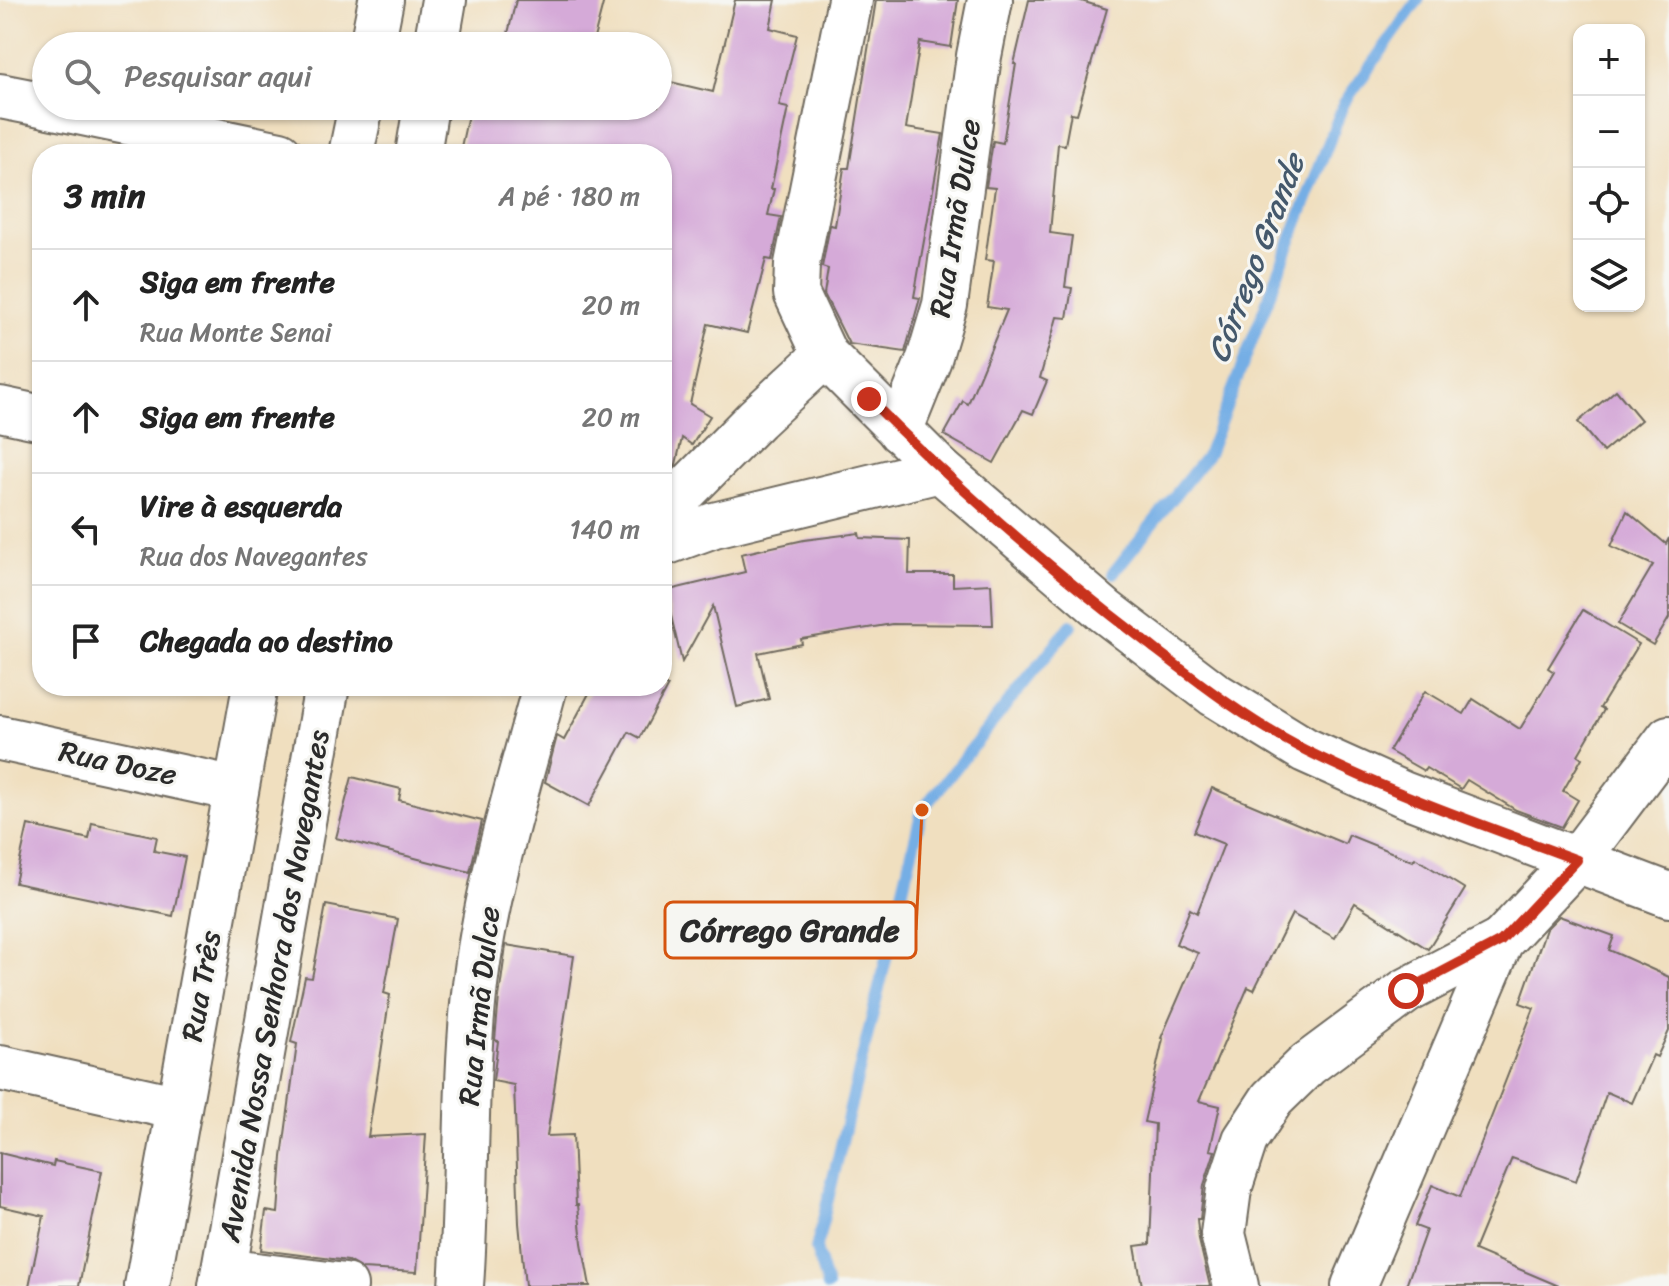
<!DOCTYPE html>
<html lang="pt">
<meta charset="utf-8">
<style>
:root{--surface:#fff;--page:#f6f6f6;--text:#222;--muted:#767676;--line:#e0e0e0}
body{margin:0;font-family:Sriracha,sans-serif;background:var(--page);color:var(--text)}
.controls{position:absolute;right:24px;top:24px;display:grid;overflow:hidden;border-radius:16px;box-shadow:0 2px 6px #0004}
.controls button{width:72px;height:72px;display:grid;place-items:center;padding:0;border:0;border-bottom:2px solid var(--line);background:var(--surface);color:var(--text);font:40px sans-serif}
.stop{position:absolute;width:24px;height:24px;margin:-18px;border:6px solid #c8321e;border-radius:50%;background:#fff}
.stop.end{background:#c8321e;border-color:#fff;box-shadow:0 2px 8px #0008}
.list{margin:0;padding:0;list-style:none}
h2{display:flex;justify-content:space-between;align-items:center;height:104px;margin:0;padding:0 32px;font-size:34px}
h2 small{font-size:26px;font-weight:400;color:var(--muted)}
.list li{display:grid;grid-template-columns:52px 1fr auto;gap:24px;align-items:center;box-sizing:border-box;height:112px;padding:0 32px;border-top:2px solid var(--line)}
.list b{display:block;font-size:30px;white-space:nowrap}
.list p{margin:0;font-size:26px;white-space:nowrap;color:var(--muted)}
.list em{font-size:26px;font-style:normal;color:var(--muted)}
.icon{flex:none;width:44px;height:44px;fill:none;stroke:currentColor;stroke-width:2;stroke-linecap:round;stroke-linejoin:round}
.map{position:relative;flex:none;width:1669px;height:1286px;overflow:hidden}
.search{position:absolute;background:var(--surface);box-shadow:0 2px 6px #0004;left:32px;top:32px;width:640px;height:88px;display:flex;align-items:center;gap:20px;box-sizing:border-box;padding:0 28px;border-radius:44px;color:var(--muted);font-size:30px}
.panel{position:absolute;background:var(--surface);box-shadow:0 2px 6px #0004;left:32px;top:144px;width:640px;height:552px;border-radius:32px}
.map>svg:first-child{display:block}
</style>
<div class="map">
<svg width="1669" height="1286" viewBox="0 0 1669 1286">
<rect width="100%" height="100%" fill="#f6f6f2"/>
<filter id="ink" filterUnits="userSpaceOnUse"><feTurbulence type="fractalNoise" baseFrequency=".0125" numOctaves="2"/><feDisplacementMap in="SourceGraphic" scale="16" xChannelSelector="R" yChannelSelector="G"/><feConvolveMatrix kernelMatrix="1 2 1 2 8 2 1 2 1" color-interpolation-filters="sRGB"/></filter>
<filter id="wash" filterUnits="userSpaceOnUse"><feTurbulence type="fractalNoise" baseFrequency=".006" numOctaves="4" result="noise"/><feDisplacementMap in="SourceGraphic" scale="32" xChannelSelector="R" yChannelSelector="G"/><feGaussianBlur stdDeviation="1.8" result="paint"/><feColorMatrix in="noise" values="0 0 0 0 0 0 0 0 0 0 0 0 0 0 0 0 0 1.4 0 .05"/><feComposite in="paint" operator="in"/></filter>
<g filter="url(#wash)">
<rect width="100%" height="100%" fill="#f0dfbf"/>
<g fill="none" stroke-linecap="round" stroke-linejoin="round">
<g stroke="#75aee5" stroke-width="12">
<polyline points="1113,573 1208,454 1344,103 1418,0"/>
<polyline points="827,1286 816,1249 922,810 1071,625"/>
</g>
</g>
<g id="blocks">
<g fill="#d5aad8">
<polygon points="516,0 604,0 592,46 505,46"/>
<polygon points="735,0 776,0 770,28 797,35 779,106 788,108 771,189 774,189 768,215 781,217 772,260 766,259 747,333 708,324 690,404 710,416 692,445 682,438 676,464 673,468 662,467 662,154 491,154 461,147 470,106 658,106 658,79 713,92"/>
<polygon points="876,0 958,0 951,47 920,42 906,128 943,134 914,297 920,298 905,352 849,344 824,294 828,269 822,267 830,225 835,226 844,168 849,168"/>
<polygon points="1029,0 1078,0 1107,9 1077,114 1071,113 1065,145 1058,144 1050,233 1072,236 1065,287 1072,288 1067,318 1057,317 1040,378 1047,381 1033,414 1023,410 994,463 944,435 963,401 968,404 1007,310 987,307 994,261 985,260 995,188 986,187 993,141 1003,143 1016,64 1014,64"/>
<polygon points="1616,390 1641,420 1603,452 1578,422"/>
<polygon points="1627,511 1666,544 1669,538 1669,618 1653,645 1618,624 1653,565 1611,546"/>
<polygon points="859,533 860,538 910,540 909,574 953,574 953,586 991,584 993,625 892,624 801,639 802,644 758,653 769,699 737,707 713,606 682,662 665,591 745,572 741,554 804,540"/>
<polygon points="1583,610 1639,644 1600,708 1604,710 1578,755 1582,758 1563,791 1578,800 1562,827 1516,810 1467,780 1461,789 1426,768 1424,771 1389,751 1425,691 1464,714 1473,699 1520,729 1554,672 1548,668"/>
<polygon points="593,686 668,686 640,738 629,732 589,806 545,782 557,736 564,740"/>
<polygon points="352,777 401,789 399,800 482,821 470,872 336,838"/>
<polygon points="1212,788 1345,844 1349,835 1413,861 1415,858 1465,889 1428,949 1355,903 1335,938 1292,914 1254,990 1248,987 1199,1101 1220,1106 1210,1150 1215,1151 1204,1185 1200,1219 1197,1219 1199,1240 1210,1286 1142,1286 1135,1246 1150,1244 1155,1124 1144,1122 1163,1039 1161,1038 1198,953 1176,944 1190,909 1197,913 1224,844 1194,832"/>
<polygon points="92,823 157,837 154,851 185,857 173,916 15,883 28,825 89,839"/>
<polygon points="326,905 398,919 384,993 390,995 368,1137 426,1134 417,1272 362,1269 348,1261 261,1250 266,1211 278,1213 282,1157 297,1044 291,1042 305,977 312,978"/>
<polygon points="1559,916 1614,936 1609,950 1669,977 1669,1031 1657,1057 1653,1055 1632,1103 1607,1092 1576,1181 1512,1158 1474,1250 1559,1286 1406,1286 1426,1230 1415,1226 1432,1185 1460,1197 1534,1008 1520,1003 1546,929"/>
<polygon points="506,945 574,956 547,1136 573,1135 576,1205 578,1205 582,1243 590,1286 525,1286 519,1223 514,1085 493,1081 498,1041 495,1040 499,997"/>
<polygon points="0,1153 53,1166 54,1161 102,1171 79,1286 29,1286 44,1216 0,1206"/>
</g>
</g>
</g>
<g filter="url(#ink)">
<use href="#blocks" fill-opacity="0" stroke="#706a5f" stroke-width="2"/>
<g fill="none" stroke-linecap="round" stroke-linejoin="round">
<g stroke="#706a5f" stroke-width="48">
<g id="minor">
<polyline points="850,0 797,264 796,293 825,355 940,470 1105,611 1214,694 1305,750 1403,794 1669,895"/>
<polyline points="372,46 381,0"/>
<polyline points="436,46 444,0"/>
<polyline points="0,96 46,105"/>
<polyline points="49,106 280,154"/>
<polyline points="351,154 361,106"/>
<polyline points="418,154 426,106"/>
<polyline points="0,409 42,418"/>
<polyline points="900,431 929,359 945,305 979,56 990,0"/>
<polyline points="662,514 756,419 825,355"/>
<polyline points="662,544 714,525 940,470"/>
<polyline points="0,738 236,789"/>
<polyline points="0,1068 179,1108"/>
<polyline points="224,1271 345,1286"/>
<polyline points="147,1286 255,686"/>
<polyline points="221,1286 327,686"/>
<path d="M461,1286C468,1189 464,1091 474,994C485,889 518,788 545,686"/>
<polyline points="1236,1286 1223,1234 1229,1189 1245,1140 1272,1099 1308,1064 1406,991 1501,941"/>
<polyline points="1354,1286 1501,941 1577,860 1669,738"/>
</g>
</g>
<use href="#minor" stroke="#fff" stroke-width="44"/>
</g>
</g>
<g fill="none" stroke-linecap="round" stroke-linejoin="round" filter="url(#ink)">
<path stroke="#c8321e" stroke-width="10" d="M869,399C955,486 1049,568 1146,642C1197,681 1249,722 1307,751C1393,794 1486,826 1577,860L1501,941L1406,991"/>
</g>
<g text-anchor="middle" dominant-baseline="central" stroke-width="6" stroke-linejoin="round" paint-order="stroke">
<g font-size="30" fill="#2b2b2b" stroke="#f6f6f2">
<text transform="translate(955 218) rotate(-81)">Rua Irmã Dulce</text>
<text transform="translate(118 763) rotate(12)">Rua Doze</text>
<text transform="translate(201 986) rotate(-80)">Rua Três</text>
<text transform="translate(274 986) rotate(-80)">Avenida Nossa Senhora dos Navegantes</text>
<text transform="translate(479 1006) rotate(-84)">Rua Irmã Dulce</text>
</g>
<g font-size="32" font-style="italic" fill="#45596c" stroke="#f6f6f2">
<text transform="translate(1256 258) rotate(-69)">Córrego Grande</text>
</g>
</g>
<path fill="none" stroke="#d5540f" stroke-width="3" d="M922 810L916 930"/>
<circle fill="#d5540f" stroke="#f6f6f2" stroke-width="3" cx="922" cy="810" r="8"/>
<rect fill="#f6f6f2" stroke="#d5540f" stroke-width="3" x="665" y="902" width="251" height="56" rx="8"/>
<g font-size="32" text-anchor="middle" font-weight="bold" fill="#2b2b2b">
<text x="790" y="941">Córrego Grande</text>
</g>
</svg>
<div class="controls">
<button>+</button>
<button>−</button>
<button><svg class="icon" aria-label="locate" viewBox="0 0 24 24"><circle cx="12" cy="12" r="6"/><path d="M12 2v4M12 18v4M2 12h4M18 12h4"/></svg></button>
<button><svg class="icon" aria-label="layers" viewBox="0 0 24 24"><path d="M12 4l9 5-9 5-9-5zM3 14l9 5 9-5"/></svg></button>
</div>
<div class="stop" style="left:1406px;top:991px"></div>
<div class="stop end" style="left:869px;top:399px"></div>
<div class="search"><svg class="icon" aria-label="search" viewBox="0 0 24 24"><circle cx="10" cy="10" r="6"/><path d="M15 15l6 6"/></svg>Pesquisar aqui</div>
<section class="panel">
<h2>3 min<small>A pé · 180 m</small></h2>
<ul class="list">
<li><svg class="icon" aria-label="ahead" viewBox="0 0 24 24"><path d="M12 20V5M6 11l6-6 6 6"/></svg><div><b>Siga em frente</b><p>Rua Monte Senai</p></div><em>20 m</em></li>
<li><svg class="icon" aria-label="ahead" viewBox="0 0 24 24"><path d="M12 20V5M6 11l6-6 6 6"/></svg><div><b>Siga em frente</b></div><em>20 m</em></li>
<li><svg class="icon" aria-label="left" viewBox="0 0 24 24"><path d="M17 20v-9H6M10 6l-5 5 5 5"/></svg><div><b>Vire à esquerda</b><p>Rua dos Navegantes</p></div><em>140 m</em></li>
<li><svg class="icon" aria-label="arrive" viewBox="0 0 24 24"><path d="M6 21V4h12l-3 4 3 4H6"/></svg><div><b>Chegada ao destino</b></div></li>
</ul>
</section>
</div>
